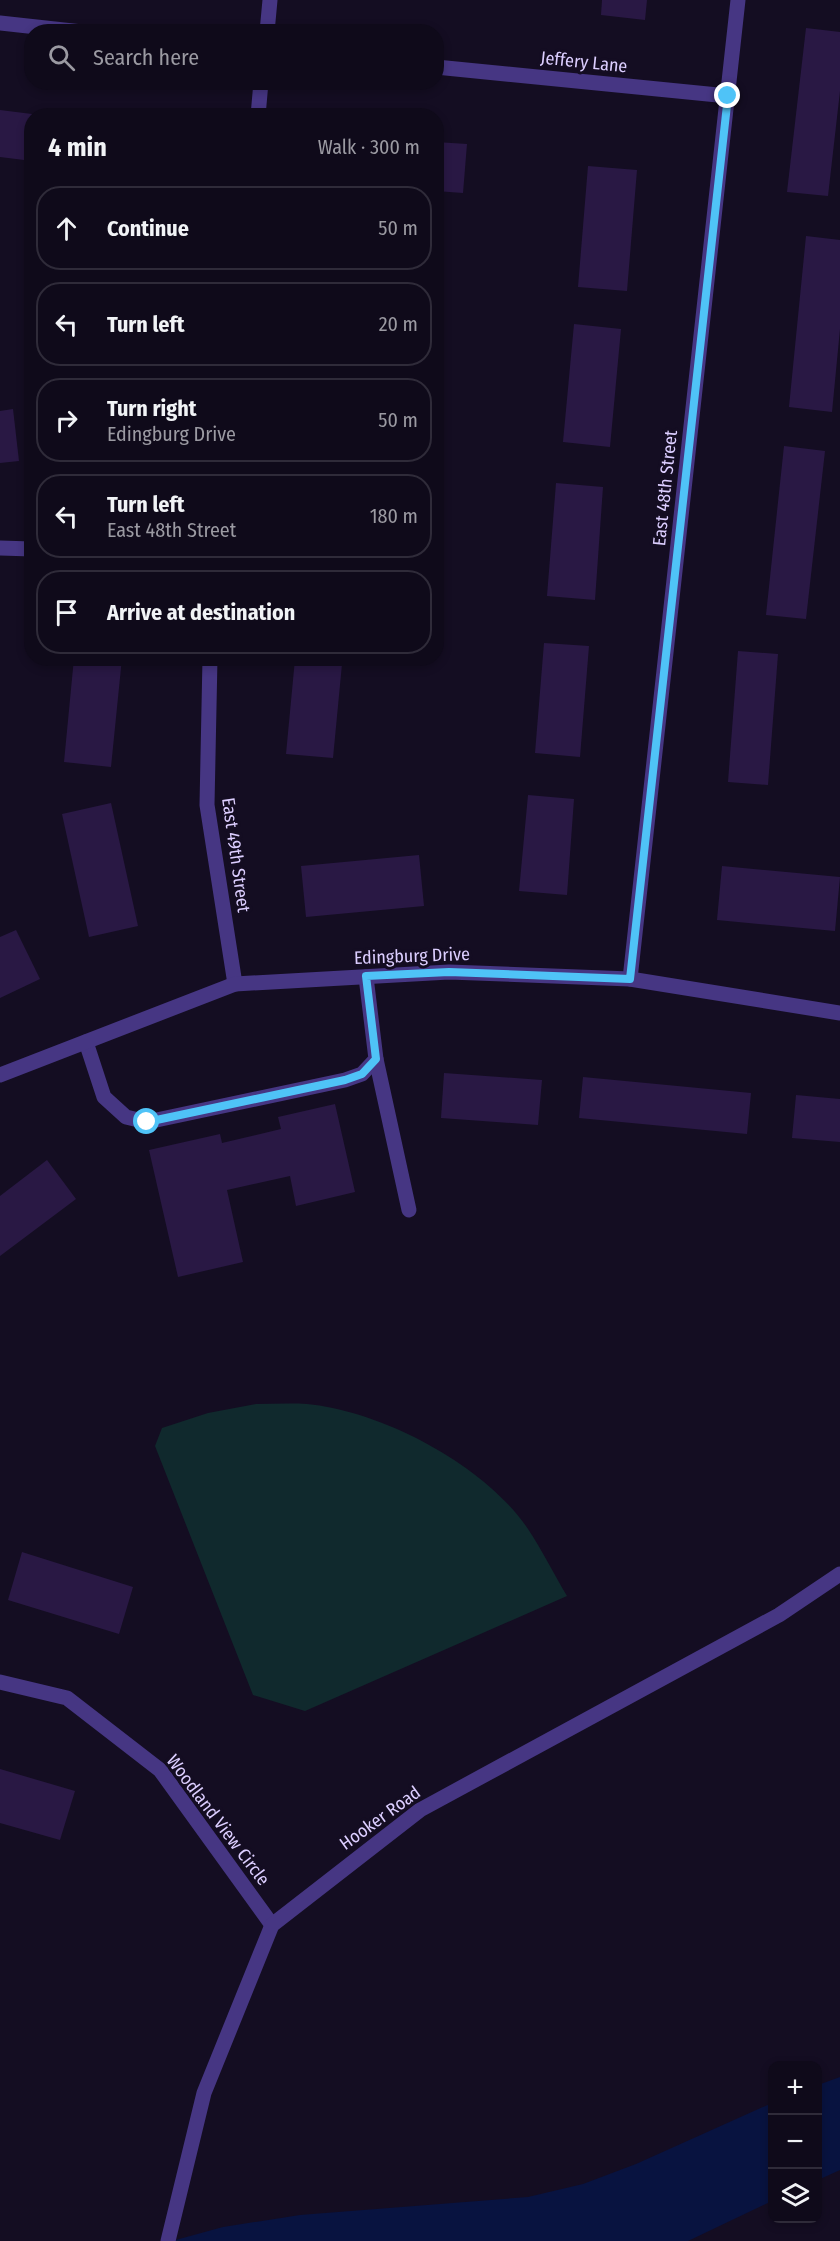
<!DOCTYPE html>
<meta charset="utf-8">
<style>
:root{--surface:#0f0a1a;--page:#181323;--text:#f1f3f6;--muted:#9b9aa2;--line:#2f2b39}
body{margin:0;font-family:"Fira Sans Condensed",sans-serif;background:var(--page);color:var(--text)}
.controls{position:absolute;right:18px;bottom:18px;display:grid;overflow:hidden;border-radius:12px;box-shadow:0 3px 9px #0003}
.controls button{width:54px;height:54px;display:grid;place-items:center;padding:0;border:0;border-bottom:2px solid var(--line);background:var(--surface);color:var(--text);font:30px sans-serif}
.stop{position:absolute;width:18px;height:18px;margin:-14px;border:4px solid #4fc3f7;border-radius:50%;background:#fff}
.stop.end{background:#4fc3f7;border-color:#fff;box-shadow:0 2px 6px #0008}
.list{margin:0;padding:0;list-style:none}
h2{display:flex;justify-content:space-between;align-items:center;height:78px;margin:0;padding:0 24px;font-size:26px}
h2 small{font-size:20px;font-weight:400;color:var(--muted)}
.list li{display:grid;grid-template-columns:39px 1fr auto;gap:18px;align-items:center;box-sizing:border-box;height:84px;margin:0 12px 12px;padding:0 12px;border:2px solid var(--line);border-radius:24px}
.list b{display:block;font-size:22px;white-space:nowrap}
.list p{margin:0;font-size:20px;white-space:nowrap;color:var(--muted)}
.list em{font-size:20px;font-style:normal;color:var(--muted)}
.icon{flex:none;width:33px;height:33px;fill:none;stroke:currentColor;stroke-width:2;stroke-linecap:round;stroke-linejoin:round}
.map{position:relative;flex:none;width:840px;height:2241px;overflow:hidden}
.search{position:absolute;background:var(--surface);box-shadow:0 3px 9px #0003;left:24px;top:24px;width:420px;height:66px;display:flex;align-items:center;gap:15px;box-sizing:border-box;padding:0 21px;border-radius:24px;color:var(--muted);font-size:22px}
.panel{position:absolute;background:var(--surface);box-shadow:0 3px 9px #0003;left:24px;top:108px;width:420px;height:558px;border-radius:24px}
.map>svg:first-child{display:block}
</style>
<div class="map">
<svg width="840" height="2241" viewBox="0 0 840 2241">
<rect width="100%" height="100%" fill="#140d22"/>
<path fill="#10292d" d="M256,1404C273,1404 290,1403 307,1404C382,1411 485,1465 528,1529C542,1550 554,1574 567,1596L305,1711L253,1695L155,1446L162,1428L208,1413Z"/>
<g fill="#081340">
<polygon points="840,2077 840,2170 818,2180 818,2085"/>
<polygon points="772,2103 772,2201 688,2241 172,2241 223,2227 300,2215 528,2197 583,2184 636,2164"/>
</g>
<g fill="#291844">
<polygon points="602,0 647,0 645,20 601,15"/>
<polygon points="806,28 840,32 840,91 828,196 787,192"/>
<polygon points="0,110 32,114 32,161 0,157"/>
<polygon points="436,142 467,144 463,193 436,191"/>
<polygon points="588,166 637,170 627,291 578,287"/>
<polygon points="806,236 840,240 840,329 832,412 789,407"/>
<polygon points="574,324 621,329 610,447 563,442"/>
<polygon points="13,409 19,461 0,463 0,411"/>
<polygon points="784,446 825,451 806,619 766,615"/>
<polygon points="556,483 603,487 595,600 547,596"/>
<polygon points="544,643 589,646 580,757 535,753"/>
<polygon points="738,651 778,654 768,785 728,782"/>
<polygon points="74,658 122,658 111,767 64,762"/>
<polygon points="295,659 342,664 333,758 286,754"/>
<polygon points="528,795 574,799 567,895 519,891"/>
<polygon points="111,803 138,926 89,937 62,814"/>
<polygon points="419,855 424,906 306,917 301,866"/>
<polygon points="722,866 840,877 835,931 717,920"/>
<polygon points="16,930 40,979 0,998 0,937"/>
<polygon points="444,1073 542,1080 538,1125 441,1118"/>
<polygon points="583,1077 751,1093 747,1134 579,1118"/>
<polygon points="796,1095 840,1099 840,1142 792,1138"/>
<polygon points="335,1104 355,1192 296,1206 290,1176 227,1190 243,1262 178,1277 149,1150 220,1134 222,1143 281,1129 278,1117"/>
<polygon points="47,1160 76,1199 0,1256 0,1196"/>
<polygon points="22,1552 133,1587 119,1634 8,1600"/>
<polygon points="0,1769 75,1791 60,1840 0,1823"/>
</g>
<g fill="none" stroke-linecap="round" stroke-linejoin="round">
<g stroke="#463683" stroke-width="15">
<polyline points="86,1042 104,1097 126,1117 147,1122 345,1080 362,1074 376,1059 366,977"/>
<polyline points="376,1059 409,1210"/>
</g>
<g stroke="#463683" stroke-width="15">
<polyline points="0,23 82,32"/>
<polyline points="267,32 270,0"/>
<polyline points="436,67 728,96"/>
<polyline points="258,116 261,82"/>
<polyline points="0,548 32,549"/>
<polyline points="210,658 207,805 235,984"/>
<polyline points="630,979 738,0"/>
<polyline points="0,1075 235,984 449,972 630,979 840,1013"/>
<polyline points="0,1682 67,1698 160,1770 272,1925"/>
<polyline points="168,2241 204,2093 272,1925 420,1810 779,1615 840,1574"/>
</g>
</g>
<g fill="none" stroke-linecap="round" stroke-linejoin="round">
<polyline stroke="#4fc3f7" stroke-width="8" points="147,1122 345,1080 362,1074 376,1059 366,976 449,972 630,979 728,96"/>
</g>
<g text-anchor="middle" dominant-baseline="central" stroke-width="6" stroke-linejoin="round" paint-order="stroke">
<g font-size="18" fill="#dcceff" stroke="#140d22">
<text transform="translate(584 62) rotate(6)">Jeffery Lane</text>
<text transform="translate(665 488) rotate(-84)">East 48th Street</text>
<text transform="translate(236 855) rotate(82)">East 49th Street</text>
<text transform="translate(412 956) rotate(-2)">Edingburg Drive</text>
<text transform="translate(380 1818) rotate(-36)">Hooker Road</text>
<text transform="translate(218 1820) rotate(53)">Woodland View Circle</text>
</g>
</g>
</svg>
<div class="controls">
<button>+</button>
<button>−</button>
<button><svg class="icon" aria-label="layers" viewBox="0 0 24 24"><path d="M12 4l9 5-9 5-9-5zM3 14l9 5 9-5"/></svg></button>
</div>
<div class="stop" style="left:147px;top:1122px"></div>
<div class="stop end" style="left:728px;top:96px"></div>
<div class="search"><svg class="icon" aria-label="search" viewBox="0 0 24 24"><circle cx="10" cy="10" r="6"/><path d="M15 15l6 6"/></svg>Search here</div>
<section class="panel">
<h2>4 min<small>Walk · 300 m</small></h2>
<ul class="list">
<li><svg class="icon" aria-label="ahead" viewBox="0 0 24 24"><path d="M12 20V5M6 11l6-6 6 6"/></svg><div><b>Continue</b></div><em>50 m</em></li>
<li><svg class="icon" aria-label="left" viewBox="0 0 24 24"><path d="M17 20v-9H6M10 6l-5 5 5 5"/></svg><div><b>Turn left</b></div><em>20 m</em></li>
<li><svg class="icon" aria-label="right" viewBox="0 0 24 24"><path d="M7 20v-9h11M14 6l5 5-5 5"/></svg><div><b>Turn right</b><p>Edingburg Drive</p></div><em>50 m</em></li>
<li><svg class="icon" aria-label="left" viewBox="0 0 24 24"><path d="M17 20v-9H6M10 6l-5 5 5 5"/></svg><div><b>Turn left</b><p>East 48th Street</p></div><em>180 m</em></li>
<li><svg class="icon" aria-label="arrive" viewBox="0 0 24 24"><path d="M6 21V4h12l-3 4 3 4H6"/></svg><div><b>Arrive at destination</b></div></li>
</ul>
</section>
</div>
